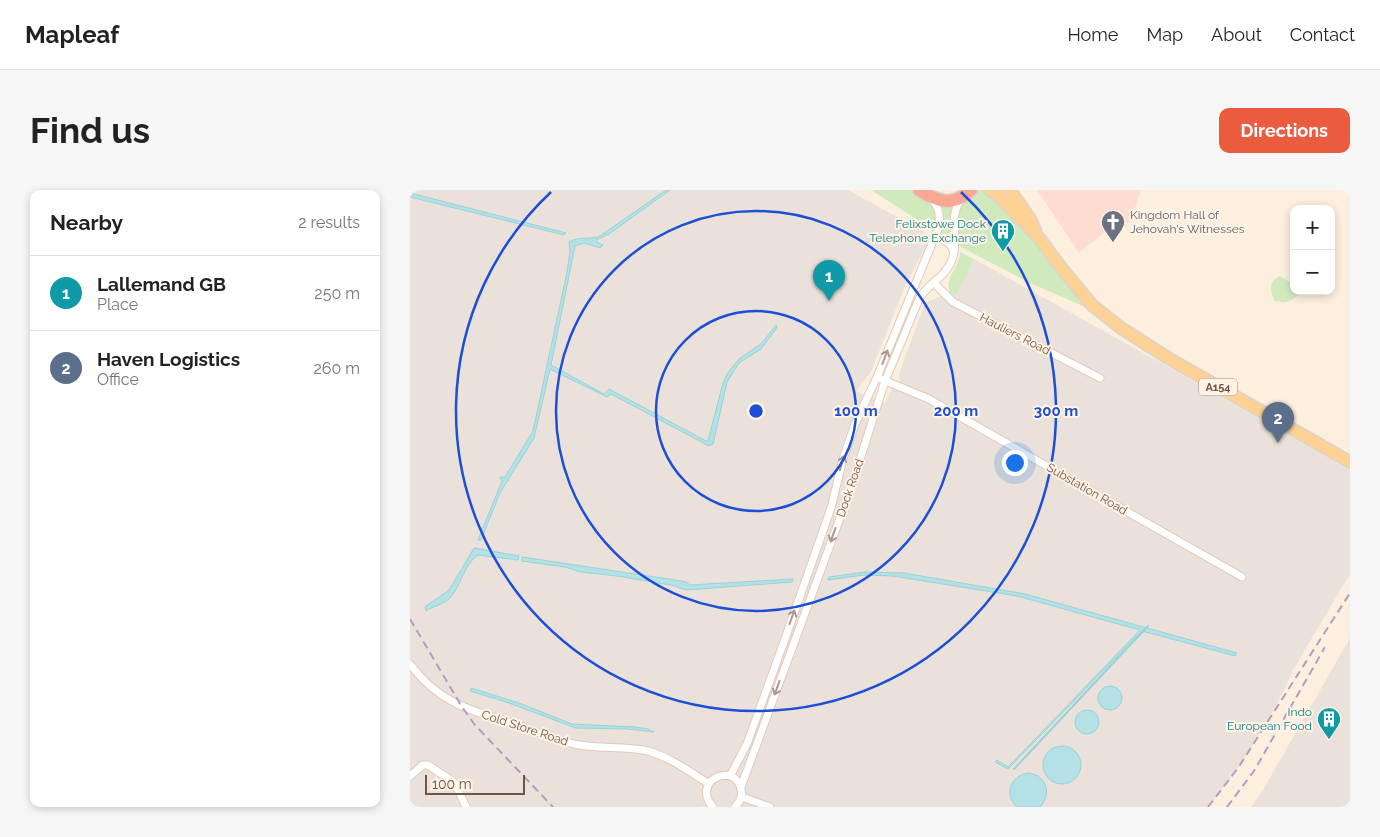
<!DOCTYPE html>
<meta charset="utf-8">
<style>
:root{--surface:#fff;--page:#f6f6f6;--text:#222;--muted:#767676;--line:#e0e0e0;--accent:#eb5c3f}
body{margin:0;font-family:Raleway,sans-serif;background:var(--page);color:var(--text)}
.controls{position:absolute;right:15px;top:15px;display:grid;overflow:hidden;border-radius:10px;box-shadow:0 2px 8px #0003}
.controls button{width:45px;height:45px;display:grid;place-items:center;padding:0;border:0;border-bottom:1px solid var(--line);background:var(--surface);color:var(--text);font:25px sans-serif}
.scale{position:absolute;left:15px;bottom:12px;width:100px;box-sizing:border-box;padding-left:5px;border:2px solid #735446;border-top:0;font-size:14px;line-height:18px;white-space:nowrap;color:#735446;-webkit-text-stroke:4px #fff3e5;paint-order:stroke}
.you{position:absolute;left:604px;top:272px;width:18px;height:18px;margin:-12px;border:4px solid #fff;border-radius:50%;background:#1a73e8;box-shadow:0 0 0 8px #1a73e833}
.badge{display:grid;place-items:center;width:32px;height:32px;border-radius:50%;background:var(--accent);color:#fff;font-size:16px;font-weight:700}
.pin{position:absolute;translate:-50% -41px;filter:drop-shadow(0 1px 2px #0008)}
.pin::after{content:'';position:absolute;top:26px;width:18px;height:15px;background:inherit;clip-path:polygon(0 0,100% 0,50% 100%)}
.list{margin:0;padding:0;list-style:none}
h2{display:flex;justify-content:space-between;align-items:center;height:65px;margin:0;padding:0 20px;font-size:21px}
h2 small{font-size:16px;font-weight:400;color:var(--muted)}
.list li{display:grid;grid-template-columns:32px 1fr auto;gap:15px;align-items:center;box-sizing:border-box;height:75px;padding:0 20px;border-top:1px solid var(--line)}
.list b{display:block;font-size:19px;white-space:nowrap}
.list p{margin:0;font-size:16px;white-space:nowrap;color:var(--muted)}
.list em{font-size:16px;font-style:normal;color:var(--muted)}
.map{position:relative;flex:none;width:940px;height:617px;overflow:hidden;border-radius:10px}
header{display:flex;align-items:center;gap:30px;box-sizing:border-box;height:70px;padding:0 25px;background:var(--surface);border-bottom:1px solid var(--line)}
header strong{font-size:24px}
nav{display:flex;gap:28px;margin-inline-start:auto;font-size:18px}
.intro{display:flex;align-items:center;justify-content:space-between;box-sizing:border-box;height:120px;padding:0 30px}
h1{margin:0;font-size:35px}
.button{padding:12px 22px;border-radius:10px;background:var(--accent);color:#fff;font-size:18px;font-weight:700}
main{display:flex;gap:30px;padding:0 30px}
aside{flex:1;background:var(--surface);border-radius:10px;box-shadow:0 2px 8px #0003}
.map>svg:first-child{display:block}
</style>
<header>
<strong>Mapleaf</strong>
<nav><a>Home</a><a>Map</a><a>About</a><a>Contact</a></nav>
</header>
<div class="intro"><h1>Find us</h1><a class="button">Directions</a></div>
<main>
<aside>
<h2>Nearby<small>2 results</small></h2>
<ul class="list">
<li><span class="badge" style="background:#0f9aa8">1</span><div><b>Lallemand GB</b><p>Place</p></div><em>250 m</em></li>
<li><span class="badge" style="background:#5c6f8a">2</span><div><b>Haven Logistics</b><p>Office</p></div><em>260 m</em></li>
</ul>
</aside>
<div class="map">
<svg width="940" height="617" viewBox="0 0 940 617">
<rect width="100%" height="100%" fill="#fdefde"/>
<polygon fill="#fedcd1" points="627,0 731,0 722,27 715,38 703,35 669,63"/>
<g fill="#eae1da">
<polygon points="0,0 438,0 514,42 517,55 495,96 461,182 446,201 475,213 483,197 495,200 490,193 489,184 515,113 539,102 546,104 564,69 764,180 940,280 940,384 883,480 874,501 845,552 828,578 798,617 0,617"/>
<polygon points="940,448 940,617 841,617 854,598"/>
</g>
<g fill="#d1eabd">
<polygon points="461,0 509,0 530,11 565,0 580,0 680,113 673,116 620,93 545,54"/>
<path d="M550,62L564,69L546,105L539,102C536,83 549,81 550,62Z"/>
<path d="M870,86L884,95V101H889L891,104C879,111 879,114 865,111C859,101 859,91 870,86Z"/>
</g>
<g fill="#b3e1e6" stroke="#99d1d8">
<path d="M256,0H260L199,44L186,50L188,53L193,55L190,58L174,53L165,56L141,175L194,204L199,199L296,251H298L313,193L317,184L329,169L352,153L366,135L367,137L366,139L351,159L329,173L317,192L303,254L299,256L201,204L197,207L140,179L124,248L90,303L71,350H68L92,291L90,287H95L123,241L157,82L160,61L159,52C168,46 181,50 190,46Z"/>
<polygon points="0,3 156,43 154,45 146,43 0,7"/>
<path d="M64,358L109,366L108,370L68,365C54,374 51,396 40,408C33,415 23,416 16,421L15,417L39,400Z"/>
<polygon points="112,367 272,391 276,392 280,395 383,389 382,392 276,400 261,395 207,386 171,382 155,377 112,371"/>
<polygon points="455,382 494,383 615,404 827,463 825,466 732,441 598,579 585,572 587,570 598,577 601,574 730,440 607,406 483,386 454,385 418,390 419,387"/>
<circle cx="700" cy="508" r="12"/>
<polygon points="61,498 109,513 162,534 225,537 238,539 244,542 217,539 166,538 96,512 60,501"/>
<circle cx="677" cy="532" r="12"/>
<circle cx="652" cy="575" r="19"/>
<path d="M619,583C637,586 642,604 630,617H607C593,604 601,585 619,583Z"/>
</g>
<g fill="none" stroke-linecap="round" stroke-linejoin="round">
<polyline stroke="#99d1d8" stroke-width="2" points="604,579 738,436"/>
<g stroke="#e0caba" stroke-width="9">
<g id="street">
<path d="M523,51C533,47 541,52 544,63"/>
<polyline points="524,93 543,112 690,188"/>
<polyline points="471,189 519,209 832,387"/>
<path d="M0,474C31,516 65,521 111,536C130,543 149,551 169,555C192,559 215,556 238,561C260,567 280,582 299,594"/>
<polyline points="0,586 13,575 18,575 45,593 56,617"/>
<path d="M320,586L337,554L375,449L421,318L433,269L445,234L467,187L528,39C531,27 530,17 521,9"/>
<path d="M331,597L440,301L475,191L509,109C517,94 536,87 542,70C550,48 537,30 551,9"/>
<polyline points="332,607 360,617"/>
<path d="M303,617C280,592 324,570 331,599C333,607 330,612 325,617"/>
</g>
</g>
<g stroke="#dbd3cf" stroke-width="14">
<g id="primary">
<polyline points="580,0 588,5 629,48 653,80 682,115 711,138 758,168 940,272"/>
<polyline points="600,0 620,29 625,40"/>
</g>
</g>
<g stroke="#dbd3cf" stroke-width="15">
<path id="highway" d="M509,0C528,12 543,17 561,0"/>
</g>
<use href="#street" stroke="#fff" stroke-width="7"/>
<use href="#primary" stroke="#fed194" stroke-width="11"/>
<use href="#highway" stroke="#f9a893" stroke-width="12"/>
<g stroke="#b19ec5" stroke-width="2" stroke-dasharray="8 5" stroke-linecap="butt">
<polyline points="0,429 52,517 65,535 143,617"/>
<polyline points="798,617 828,578 940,403"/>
<polyline points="817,617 844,581 915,457"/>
</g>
</g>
<defs><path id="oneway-shaft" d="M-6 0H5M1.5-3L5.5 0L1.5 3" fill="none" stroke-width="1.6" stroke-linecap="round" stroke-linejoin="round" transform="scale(1.25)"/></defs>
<g stroke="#ab9890">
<use href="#oneway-shaft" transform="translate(475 167) rotate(-69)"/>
<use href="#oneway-shaft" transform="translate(432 273) rotate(-74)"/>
<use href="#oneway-shaft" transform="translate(423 345) rotate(110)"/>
<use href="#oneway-shaft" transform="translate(382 427) rotate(-70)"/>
<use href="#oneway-shaft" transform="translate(367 498) rotate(110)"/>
</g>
<g fill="none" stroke="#1d4ed8" stroke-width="2.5">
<circle cx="346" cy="221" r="100"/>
<circle cx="346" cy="221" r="200"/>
<path d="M551 2A300 300 0 1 1 141 2"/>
</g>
<defs>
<g id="church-pin" transform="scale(1.25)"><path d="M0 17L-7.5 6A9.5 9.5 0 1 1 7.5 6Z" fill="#6b7280" stroke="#fff3e5"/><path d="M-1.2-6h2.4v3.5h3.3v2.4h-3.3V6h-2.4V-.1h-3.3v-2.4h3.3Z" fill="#fff"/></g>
<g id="building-pin" transform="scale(1.25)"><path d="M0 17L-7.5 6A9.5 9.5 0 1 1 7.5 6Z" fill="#0f9aa8" stroke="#fff3e5"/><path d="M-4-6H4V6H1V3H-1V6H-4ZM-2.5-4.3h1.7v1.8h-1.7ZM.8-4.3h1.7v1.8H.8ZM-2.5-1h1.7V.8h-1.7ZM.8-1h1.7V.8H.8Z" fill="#fff"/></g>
</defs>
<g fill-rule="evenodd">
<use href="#church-pin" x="703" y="32"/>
<use href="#building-pin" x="593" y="41"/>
<use href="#building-pin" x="919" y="529"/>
</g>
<g text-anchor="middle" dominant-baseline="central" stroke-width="4" stroke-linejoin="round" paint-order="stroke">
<rect fill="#fff3e5" stroke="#9d8476" stroke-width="1" x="789" y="188.5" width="38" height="17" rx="4"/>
<g font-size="11" font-weight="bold" fill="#735446">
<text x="808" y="197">A154</text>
</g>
<g font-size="12" fill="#5b616d" stroke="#fff3e5" text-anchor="start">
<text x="720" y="25">Kingdom Hall of<tspan x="720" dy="14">Jehovah's Witnesses</tspan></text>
</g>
<g font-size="12" fill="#0d838f" stroke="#fff3e5" text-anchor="end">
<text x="576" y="34">Felixstowe Dock<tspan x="576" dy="14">Telephone Exchange</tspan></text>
<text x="902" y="522">Indo<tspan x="902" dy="14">European Food</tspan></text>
</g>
<g font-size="12" fill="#735446" stroke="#fff3e5">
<text transform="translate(605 144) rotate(27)">Hauliers Road</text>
<text transform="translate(440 298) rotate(-71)">Dock Road</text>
<text transform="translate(677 299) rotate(30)">Substation Road</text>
<text transform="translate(115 538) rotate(18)">Cold Store Road</text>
</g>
</g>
<circle cx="346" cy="221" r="8" fill="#1d4ed8" stroke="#fff3e5" stroke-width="2.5"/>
<g font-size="15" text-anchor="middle" font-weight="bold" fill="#1d4ed8" stroke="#fff3e5" stroke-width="4" stroke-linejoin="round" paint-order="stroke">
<text x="446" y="226">100 m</text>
<text x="546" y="226">200 m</text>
<text x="646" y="226">300 m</text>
</g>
</svg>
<div class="controls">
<button>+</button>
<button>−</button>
</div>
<div class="scale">100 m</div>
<div class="you"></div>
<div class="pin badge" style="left:419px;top:111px;background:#0f9aa8">1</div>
<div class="pin badge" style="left:868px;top:253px;background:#5c6f8a">2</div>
</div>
</main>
